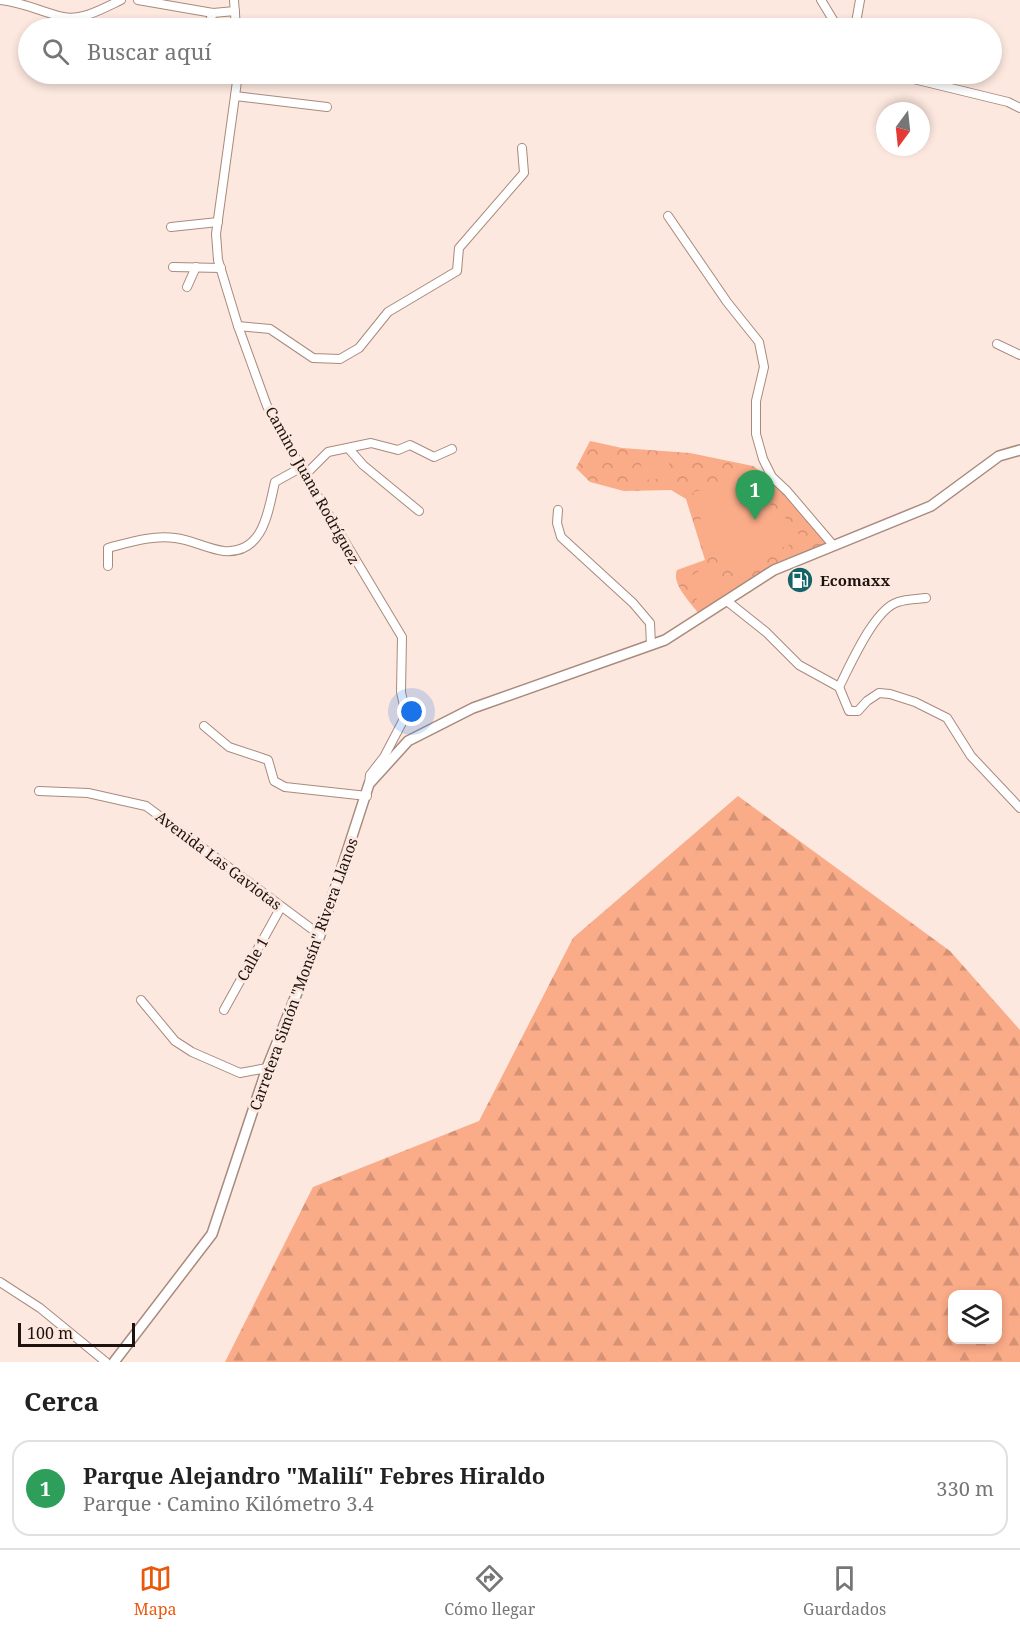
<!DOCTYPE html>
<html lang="es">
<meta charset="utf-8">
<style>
:root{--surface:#fff;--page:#f6f6f6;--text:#222;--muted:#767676;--line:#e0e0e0;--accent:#ea580c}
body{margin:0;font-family:"Noto Serif",serif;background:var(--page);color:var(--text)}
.controls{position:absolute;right:18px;bottom:18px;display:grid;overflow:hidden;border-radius:12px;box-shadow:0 3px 9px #0003}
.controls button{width:54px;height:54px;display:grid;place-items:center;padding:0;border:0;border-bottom:2px solid var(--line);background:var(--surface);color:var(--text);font:30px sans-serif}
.compass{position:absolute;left:876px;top:102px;width:54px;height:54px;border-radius:50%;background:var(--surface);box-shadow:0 3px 9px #0003;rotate:195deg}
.scale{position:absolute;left:18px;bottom:15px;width:117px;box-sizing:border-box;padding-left:6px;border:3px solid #1d120d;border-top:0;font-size:16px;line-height:21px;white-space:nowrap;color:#1d120d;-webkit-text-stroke:4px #fce8df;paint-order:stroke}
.you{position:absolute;left:412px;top:712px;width:21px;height:21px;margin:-15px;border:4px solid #fff;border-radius:50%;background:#1a73e8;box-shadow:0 0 0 9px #1a73e833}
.badge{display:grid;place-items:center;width:39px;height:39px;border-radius:50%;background:var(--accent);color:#fff;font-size:20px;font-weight:700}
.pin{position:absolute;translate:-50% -50px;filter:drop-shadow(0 2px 3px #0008)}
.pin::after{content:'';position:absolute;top:32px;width:21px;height:18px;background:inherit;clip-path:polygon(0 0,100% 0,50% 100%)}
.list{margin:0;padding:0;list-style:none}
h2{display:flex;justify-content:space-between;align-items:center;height:78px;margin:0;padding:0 24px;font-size:26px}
h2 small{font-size:20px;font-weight:400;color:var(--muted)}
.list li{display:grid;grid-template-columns:39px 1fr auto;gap:18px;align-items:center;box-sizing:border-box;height:96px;margin:0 12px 12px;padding:0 12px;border:2px solid var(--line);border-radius:18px}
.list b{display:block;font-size:22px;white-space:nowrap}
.list p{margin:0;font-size:20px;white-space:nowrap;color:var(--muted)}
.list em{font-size:20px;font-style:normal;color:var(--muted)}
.icon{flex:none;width:33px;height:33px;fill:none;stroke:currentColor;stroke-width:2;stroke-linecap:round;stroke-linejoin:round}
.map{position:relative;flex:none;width:1020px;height:1362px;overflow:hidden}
.search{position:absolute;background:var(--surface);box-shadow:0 3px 9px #0003;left:18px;right:18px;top:18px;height:66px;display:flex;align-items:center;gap:15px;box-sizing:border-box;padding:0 21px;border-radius:33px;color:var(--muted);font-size:22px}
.sheet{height:186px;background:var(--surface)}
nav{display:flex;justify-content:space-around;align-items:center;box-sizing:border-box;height:84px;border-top:2px solid var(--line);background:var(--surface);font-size:16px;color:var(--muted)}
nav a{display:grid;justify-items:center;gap:3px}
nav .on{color:var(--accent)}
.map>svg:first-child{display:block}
</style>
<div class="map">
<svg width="1020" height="1362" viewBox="0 0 1020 1362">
<defs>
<pattern id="forest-firs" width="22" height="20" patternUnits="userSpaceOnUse" patternTransform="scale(1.5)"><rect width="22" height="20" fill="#faab88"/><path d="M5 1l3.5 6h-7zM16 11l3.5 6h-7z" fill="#d69274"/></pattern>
<pattern id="park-crowns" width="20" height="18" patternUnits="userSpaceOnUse" patternTransform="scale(1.5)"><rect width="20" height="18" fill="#faab88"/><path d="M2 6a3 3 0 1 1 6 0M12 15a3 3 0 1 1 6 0" fill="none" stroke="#d69274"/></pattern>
</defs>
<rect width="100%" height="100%" fill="#fce8df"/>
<path fill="url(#forest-firs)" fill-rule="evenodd" d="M738,796L950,951L1020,1030V1362H225L313,1187L479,1121L573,938ZM952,1294H998V1340H952Z"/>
<path fill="url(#park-crowns)" d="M590,441L622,448L690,453L753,466L799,500L835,540L778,562L699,614C691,603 671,584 677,570L705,560L686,499L671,490L624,491L590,482L576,468Z"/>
<g fill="#faab88">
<polygon points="669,462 670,478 642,480 641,463"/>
<path d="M712,487C758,493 775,500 802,539L733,570L720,566L704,531L693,492Z"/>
<polygon points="702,569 707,576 713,572 723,589 719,591 724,599 704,611 685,580"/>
</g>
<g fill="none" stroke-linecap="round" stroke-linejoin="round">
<g stroke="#a98a7d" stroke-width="10">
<g id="minor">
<path d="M0,0C23,2 41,12 63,17C82,21 104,8 121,0"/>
<polyline points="138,0 213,13 235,11"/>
<polyline points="234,0 236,28"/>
<polyline points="821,0 838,28"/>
<polyline points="207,28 213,13"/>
<polyline points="855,28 860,0"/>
<polyline points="238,74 216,234 218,260 238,326 267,406 305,475 402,637 401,692 406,715 384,757 370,775 369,784"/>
<polyline points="893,74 1008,102 1020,108"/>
<polyline points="235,96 327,107"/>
<polyline points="668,216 727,302 759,342 764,367 756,401 756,434 763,459 772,477 787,491 833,545"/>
<polyline points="171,227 218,222"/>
<polyline points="173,267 221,268"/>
<polyline points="187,287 196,267"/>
<polyline points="238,326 270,329 313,358 340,359 359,348 388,312 457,271 459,248 524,173 522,148"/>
<polyline points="997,344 1020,355"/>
<polyline points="349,449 363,465 419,511"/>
<polyline points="305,475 328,452 371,443 398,450 410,445 434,457 452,449"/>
<polyline points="558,510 557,523 561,537 633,603 650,623 651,645"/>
<path d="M108,566V548C131,542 152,535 175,538C192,540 208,549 224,551C264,554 268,511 275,482L302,467"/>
<polyline points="727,601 766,632 799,665 839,687 849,711 858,711 867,701 879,693 890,694 915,702 947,718 971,756 1020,808"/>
<path d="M839,687C850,666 874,609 898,602C906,599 917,599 926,598"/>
<polyline points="204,726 229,747 268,760 274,781 285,787 367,796"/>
<polyline points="39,791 88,793 146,806 320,935"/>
<polyline points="141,1000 175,1041 192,1052 240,1073 267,1068"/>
<polyline points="224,1010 281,907"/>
<polyline points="0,1282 40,1308 106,1362"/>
</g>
</g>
<g stroke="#a98a7d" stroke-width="12">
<polyline id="tertiary" points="114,1362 212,1234 267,1068 320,935 369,784 408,741 473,708 665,640 774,570 931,506 999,456 1020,450"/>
</g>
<use href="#minor" stroke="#fff" stroke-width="8"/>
<use href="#tertiary" stroke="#fff" stroke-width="9"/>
</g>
<defs>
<g id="fuel-disc" transform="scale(1.35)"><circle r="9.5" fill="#136367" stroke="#fce8df"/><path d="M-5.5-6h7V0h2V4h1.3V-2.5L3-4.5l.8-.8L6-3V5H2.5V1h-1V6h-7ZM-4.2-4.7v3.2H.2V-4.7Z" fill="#fff"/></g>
</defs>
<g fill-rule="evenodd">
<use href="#fuel-disc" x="800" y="580"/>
</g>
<g text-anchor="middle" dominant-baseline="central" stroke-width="6" stroke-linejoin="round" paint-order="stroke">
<g font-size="15" fill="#1d120d" stroke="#fce8df">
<text transform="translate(313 485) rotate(61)">Camino Juana Rodríguez</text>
<text transform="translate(219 860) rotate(37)">Avenida Las Gaviotas</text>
<text transform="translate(252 959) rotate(-61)">Calle 1</text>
<text transform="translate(303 974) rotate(-70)">Carretera Simón "Monsín" Rivera Llanos</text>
</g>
<g font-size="15" font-weight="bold" fill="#1d120d" stroke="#fce8df" text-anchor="start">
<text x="820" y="580">Ecomaxx</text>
</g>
</g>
</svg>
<div class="controls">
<button><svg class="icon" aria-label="layers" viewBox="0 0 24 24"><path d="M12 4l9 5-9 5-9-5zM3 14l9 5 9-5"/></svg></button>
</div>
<svg class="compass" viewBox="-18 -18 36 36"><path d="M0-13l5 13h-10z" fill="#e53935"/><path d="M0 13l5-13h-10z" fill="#767676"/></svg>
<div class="scale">100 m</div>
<div class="you"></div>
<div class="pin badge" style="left:755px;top:520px;background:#2e9e5b">1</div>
<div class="search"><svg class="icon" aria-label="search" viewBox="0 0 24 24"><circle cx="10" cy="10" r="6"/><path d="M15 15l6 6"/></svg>Buscar aquí</div>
</div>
<section class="sheet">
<h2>Cerca<small></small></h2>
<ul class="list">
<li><span class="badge" style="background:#2e9e5b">1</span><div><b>Parque Alejandro &quot;Malilí&quot; Febres Hiraldo</b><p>Parque · Camino Kilómetro 3.4</p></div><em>330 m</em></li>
</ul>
</section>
<nav>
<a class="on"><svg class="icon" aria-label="map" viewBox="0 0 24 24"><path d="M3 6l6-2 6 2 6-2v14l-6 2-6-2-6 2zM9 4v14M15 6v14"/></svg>Mapa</a>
<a><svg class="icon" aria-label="directions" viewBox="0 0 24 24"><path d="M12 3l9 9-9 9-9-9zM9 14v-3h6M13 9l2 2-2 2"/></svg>Cómo llegar</a>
<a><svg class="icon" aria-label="saved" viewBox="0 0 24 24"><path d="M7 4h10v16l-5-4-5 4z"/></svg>Guardados</a>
</nav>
